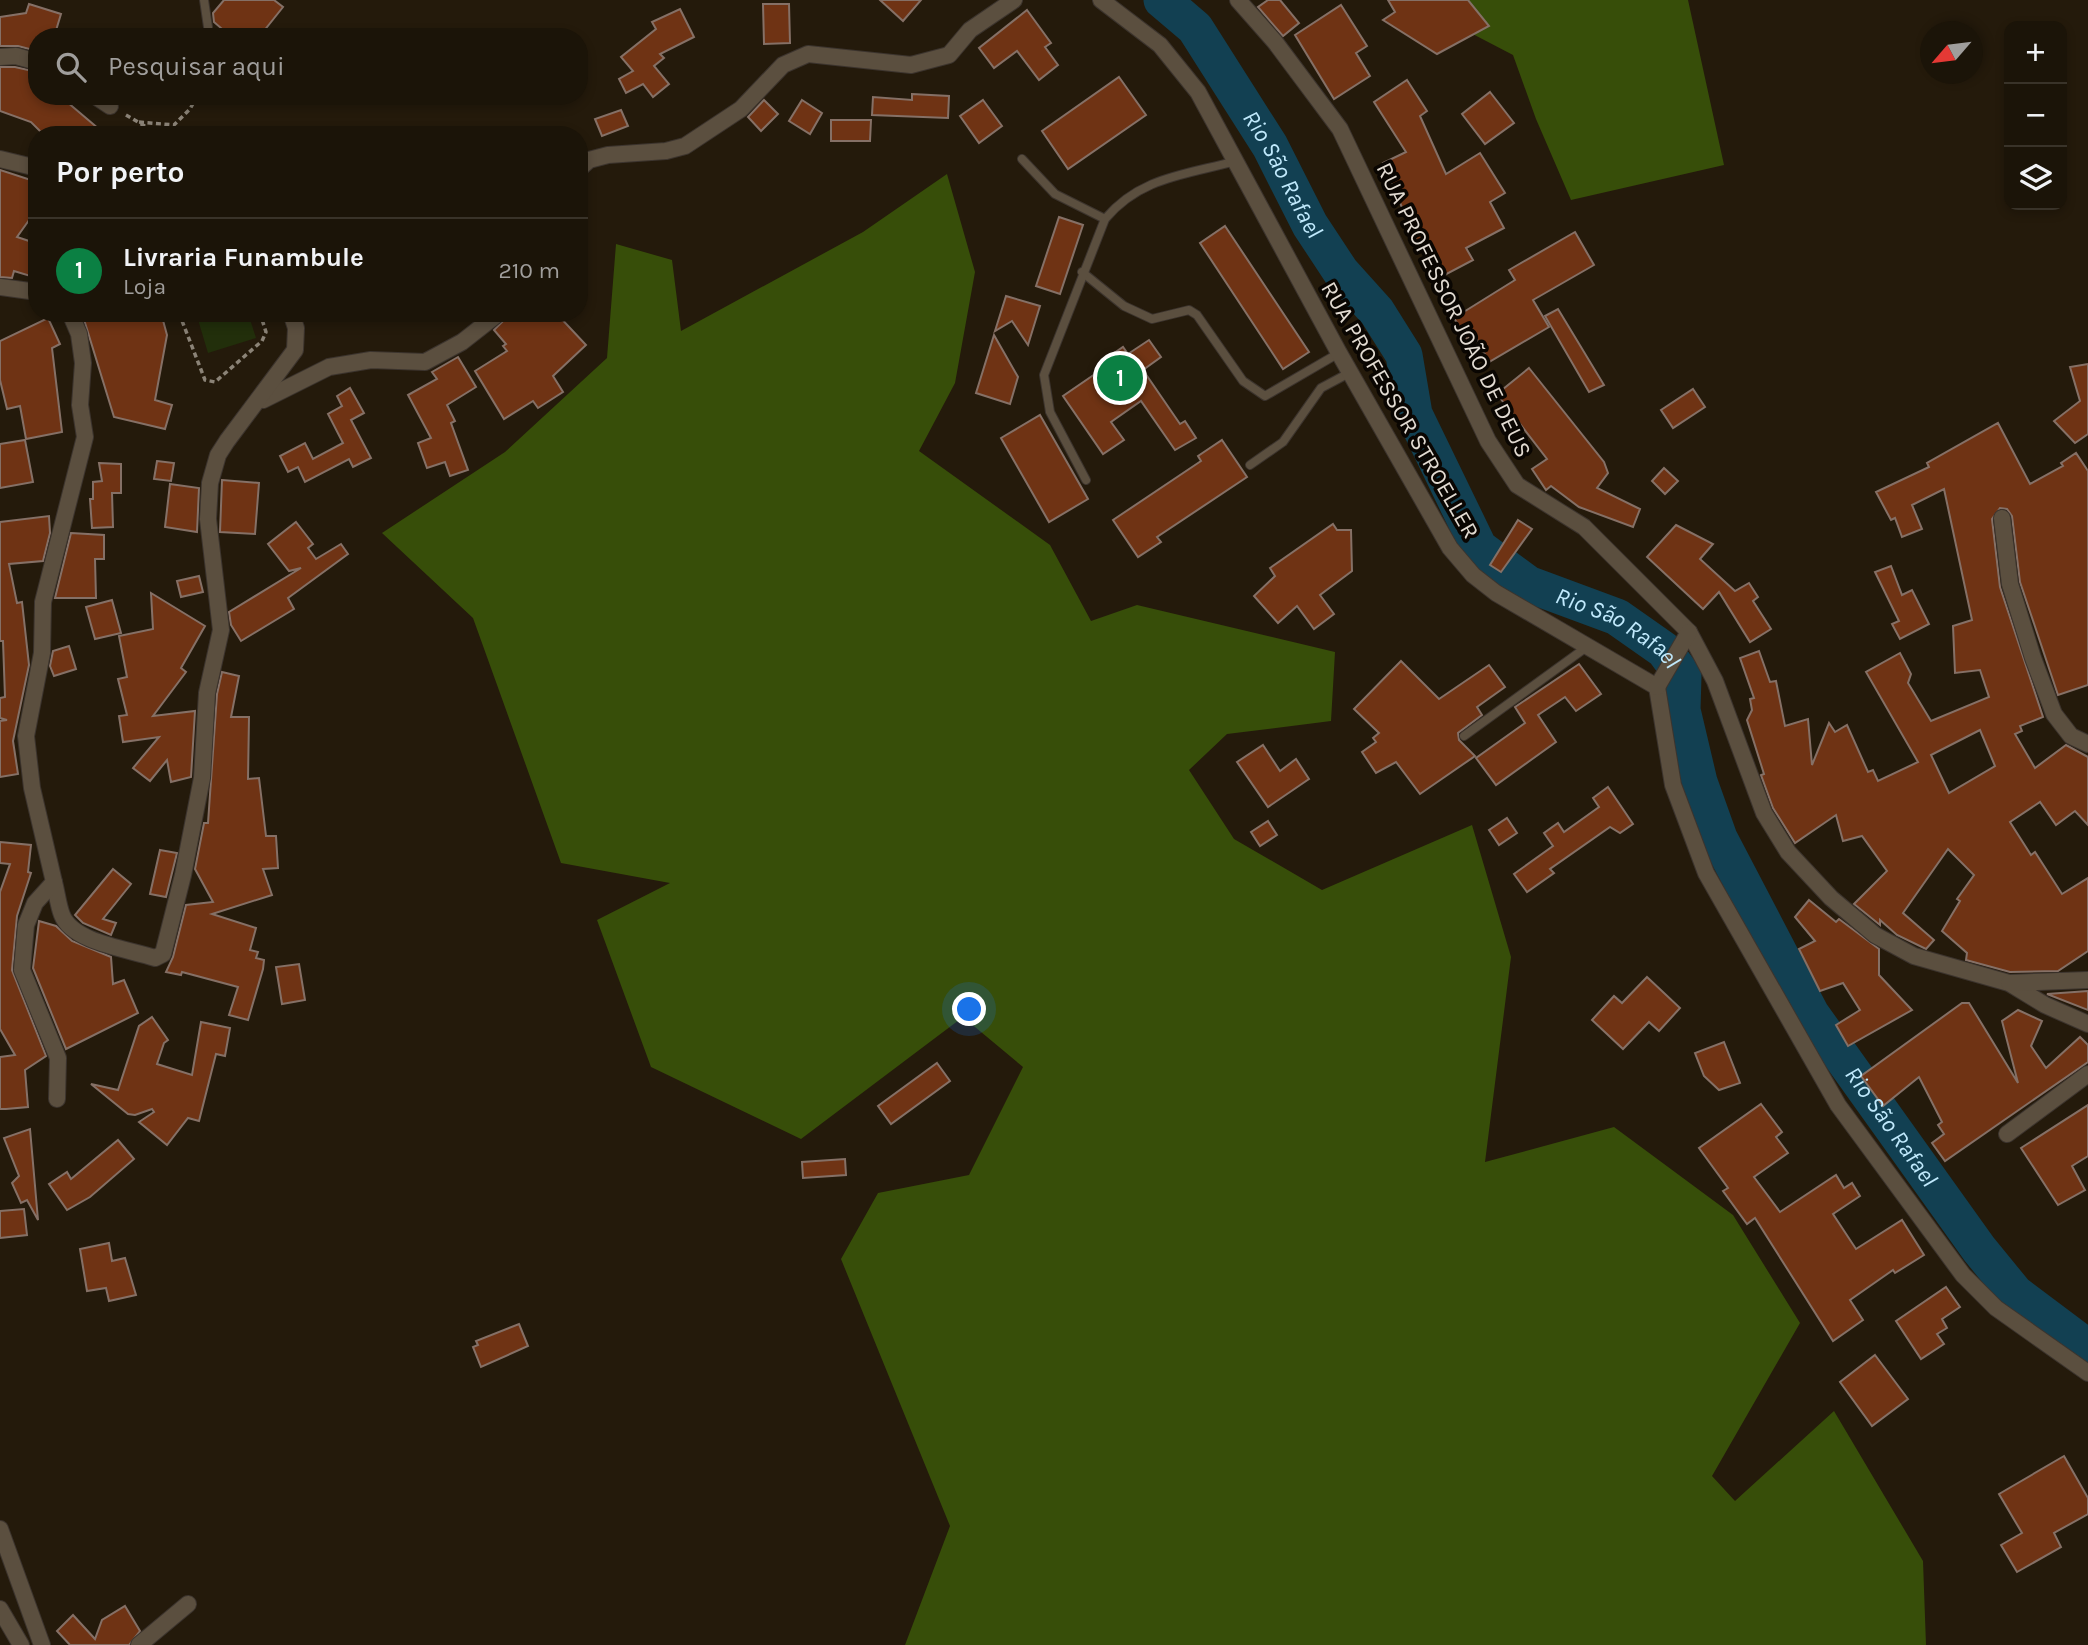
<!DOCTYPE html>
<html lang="pt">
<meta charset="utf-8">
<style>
:root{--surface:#1b1408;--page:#282116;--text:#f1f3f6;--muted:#a09e9c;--line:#393329;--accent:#0b8043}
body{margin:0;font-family:Karla,sans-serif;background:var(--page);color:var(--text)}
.controls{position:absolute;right:21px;top:21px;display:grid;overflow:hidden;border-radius:14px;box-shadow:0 4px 10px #0003}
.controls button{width:63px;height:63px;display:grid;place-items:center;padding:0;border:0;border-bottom:2px solid var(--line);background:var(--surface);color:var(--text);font:35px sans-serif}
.compass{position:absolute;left:1920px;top:21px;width:63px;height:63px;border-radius:50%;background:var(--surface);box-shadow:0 4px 10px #0003;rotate:242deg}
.you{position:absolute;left:970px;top:1010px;width:24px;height:24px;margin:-18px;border:5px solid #fff;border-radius:50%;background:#1a73e8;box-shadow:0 0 0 10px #1a73e833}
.badge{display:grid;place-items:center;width:46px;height:46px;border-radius:50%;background:var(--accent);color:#fff;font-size:23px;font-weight:700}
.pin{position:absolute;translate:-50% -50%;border:4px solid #fff;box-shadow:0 2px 7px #0006}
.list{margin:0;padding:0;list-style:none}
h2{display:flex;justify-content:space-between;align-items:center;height:91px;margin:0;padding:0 28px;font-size:30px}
h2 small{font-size:23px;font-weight:400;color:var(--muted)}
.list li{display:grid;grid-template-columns:46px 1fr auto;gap:21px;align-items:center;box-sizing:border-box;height:105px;padding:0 28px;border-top:2px solid var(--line)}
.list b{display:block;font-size:26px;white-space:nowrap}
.list p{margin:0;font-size:23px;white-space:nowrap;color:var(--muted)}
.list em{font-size:23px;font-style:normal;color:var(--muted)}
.icon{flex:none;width:38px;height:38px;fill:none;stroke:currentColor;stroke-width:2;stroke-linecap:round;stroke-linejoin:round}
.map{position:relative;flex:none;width:2088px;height:1645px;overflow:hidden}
.search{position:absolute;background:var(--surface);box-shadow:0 4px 10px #0003;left:28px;top:28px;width:560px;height:77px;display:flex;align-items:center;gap:18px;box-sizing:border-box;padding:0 24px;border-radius:28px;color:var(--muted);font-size:26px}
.panel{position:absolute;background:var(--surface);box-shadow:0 4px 10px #0003;left:28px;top:126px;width:560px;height:196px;border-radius:28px}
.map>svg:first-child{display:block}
</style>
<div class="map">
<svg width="2088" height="1645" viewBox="0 0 2088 1645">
<rect width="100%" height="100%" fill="#241a0b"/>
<polygon fill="#222f0b" points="196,313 248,313 256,338 208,353"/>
<g fill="#374e09">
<polygon points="1460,0 1688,0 1724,165 1571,200 1536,119 1513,55 1440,17"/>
<polygon points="947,174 975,272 955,383 919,451 1050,545 1091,621 1137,605 1335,652 1331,721 1227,734 1189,770 1234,839 1322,890 1472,825 1511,957 1485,1162 1614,1127 1733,1215 1800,1323 1712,1476 1735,1501 1834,1411 1923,1561 1926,1645 905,1645 950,1526 841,1259 878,1193 969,1175 1023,1067 963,1017 801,1139 651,1067 597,920 670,883 561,863 473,618 382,533 505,452 607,358 616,244 672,260 681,331 863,232"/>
</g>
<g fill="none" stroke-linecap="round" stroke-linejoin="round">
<path stroke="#124052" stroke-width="37" id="s1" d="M1162,0L1195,28L1270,146L1310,225L1341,272L1377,312L1404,355L1414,414L1479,548L1528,584L1617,617L1664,650L1683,676L1682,710L1699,782L1719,838L1811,1014L1979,1249L2015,1293L2088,1348"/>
</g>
<g fill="#6f3314" stroke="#857066" stroke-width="2" fill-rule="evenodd">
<polygon points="224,0 274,0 283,7 259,37 213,37 221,28 214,22 213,13"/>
<polygon points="880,0 921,0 903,21"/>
<polygon points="1268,0 1280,0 1299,23 1283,36 1258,7"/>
<polygon points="1388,0 1468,0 1489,26 1437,54 1383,20 1395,12"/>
<polygon points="29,4 61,14 54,37 37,37 37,51 18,46 0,46 0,17 26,13"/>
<polygon points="763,4 789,4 790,43 764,44"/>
<polygon points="1341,5 1367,46 1356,53 1370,76 1334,99 1295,35"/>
<polygon points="680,9 694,37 660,54 664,58 654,66 669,84 653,97 643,84 626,93 619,79 633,71 621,57 656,29 652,22"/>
<polygon points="1027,10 1051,43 1045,47 1058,65 1039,80 1017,51 994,68 979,48"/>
<polygon points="0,67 15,67 37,72 37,96 60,96 106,135 44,135 31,122 0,111"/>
<polygon points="1119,77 1146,115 1068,169 1042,131"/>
<polygon points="1407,80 1427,111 1420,116 1446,174 1480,153 1505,193 1490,202 1504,228 1466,248 1473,260 1439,278 1415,238 1383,163 1406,152 1374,102"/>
<polygon points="1490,92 1514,123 1485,144 1462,114"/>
<polygon points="912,94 949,96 948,118 872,115 873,97 912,100"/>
<polygon points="764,100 778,114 761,131 748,117"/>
<polygon points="802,100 822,113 810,134 789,121"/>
<polygon points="983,100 1002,126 979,143 960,116"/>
<polygon points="621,110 628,126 602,136 595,119"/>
<polygon points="831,120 871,120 870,141 831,141"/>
<polygon points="0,170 37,182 37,209 17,237 32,242 30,248 37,250 37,278 14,271 12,278 0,277"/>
<polygon points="1059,217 1083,225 1060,294 1036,286"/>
<polygon points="1225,226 1309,352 1283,369 1200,243"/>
<polygon points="1575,232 1594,265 1533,300 1549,327 1489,362 1474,334 1467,339 1454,318 1515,280 1509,270"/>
<polygon points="1006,296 1040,306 1028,345 1012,321 995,331"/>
<polygon points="1558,309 1604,385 1589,392 1545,316"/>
<polygon points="82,313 161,313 167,335 155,400 172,405 165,429 114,417"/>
<polygon points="511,313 556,313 586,345 553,376 563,392 538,408 533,401 504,419 475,371 507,351 503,346 506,344 494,330"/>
<polygon points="48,318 60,344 52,348 62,432 26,439 20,406 7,409 0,380 0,341"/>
<polygon points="994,335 1018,377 1010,404 976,393"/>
<polygon points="1149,340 1161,357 1143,370 1180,424 1185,421 1196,438 1175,450 1141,401 1111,422 1124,440 1103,454 1063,396 1111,363 1107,358 1123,347 1128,354"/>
<polygon points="458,357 476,387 447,405 455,421 451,423 468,470 450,476 445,462 427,468 418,443 431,438 408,395 437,379 432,372"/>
<polygon points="2088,364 2088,434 2075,443 2054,421 2080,401 2070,367"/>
<polygon points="1529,368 1604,462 1608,473 1597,488 1640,509 1633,527 1579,507 1551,486 1546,490 1532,469 1547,459 1497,394"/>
<polygon points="350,388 364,413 351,420 371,458 353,467 349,459 305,482 298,467 288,472 280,456 305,443 313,459 343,443 328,414 342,406 337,396"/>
<polygon points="1693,389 1705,407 1673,428 1661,410"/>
<polygon points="1040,415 1088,499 1049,522 1001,438"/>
<path d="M1998,423L2030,484L2063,466L2061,463L2076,453L2088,471V685L2058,695L2020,582L2012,516L2007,509L2000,508L1992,519L2000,587L2043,717L2020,726L2022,731L2015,734L2035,768L2066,745L2088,757V825L2075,811L2056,825L2040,802L2010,822L2031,855L2035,852L2062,894L2088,878V951L2058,971L2010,972L1966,960L1967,953L1942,931L1960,901L1957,899L1974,875L1948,849L1903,913L1934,940L1926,949L1897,935L1880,920V925L1854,904L1887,871L1862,836L1843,841L1836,815L1795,843L1773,808L1761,775L1764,774L1747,720L1752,710L1750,699L1754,698L1740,658L1759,651L1770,682L1776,681L1785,726L1808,719L1812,765L1829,723L1835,732L1847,725L1868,772L1873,770L1878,781L1918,762L1866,672L1900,653L1911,674L1908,683L1931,721L1989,697L1980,670L1955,673L1953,626L1972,620L1944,489L1912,505L1922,529L1902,537L1895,518L1891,520L1876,492L1929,467L1927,463ZM1980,730L1995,766L1949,793L1931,755Z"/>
<polygon points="25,440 33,482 0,488 0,444"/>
<polygon points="1222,440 1247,477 1157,537 1161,542 1138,557 1113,520 1201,461 1198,456"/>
<polygon points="157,461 174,463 171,481 154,479"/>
<polygon points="99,463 121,464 121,493 112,493 113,527 92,528 90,499 93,499 93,482 102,481"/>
<polygon points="1664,468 1678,481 1665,494 1652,481"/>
<polygon points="222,480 259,483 255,534 220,532"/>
<polygon points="170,484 199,488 197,532 165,527"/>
<polygon points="49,516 50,533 43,561 9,564 17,603 22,602 29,665 13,741 18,774 0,777 0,721 7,720 0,718 0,698 5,697 3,641 0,641 0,522"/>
<polygon points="1518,520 1532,529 1501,572 1490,565"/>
<polygon points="296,522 313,544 308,548 316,559 341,544 348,554 288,598 294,609 241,641 231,625 229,612 301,568 289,571 268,544"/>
<polygon points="1333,524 1337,530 1351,530 1352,571 1320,595 1334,614 1314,629 1297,606 1278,623 1254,596 1275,576 1270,568"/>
<polygon points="1676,525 1713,544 1700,559 1735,591 1749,583 1758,597 1753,601 1771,629 1750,642 1719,592 1703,609 1647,557"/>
<polygon points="71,533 104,535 104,559 95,559 96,598 55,598"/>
<polygon points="1891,566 1902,595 1912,590 1929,624 1900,639 1892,624 1899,621 1875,572"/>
<polygon points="199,576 203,592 181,597 177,581"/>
<polygon points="151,593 205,626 181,668 186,672 153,716 195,711 191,777 171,782 167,760 150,781 133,768 159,737 123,742 119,716 127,715 118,679 127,677 119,636 153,629"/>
<polygon points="112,600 121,633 95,639 86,607"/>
<polygon points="69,646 76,669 54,676 50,666 53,651"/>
<polygon points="1401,661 1439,699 1489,665 1505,687 1477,707 1482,715 1458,733 1459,740 1475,756 1420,794 1396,762 1376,773 1362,752 1376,742 1373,738 1379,733 1354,709"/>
<polygon points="1579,664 1601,694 1576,711 1565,697 1538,715 1556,742 1496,785 1476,758 1525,723 1515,707"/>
<polygon points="222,672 239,676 231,717 249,717 248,779 259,778 266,836 276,836 278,868 263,869 272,895 212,914 256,928 250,950 258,952 256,958 264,960 263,969 248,1020 229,1015 238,987 182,972 181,975 166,972 173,957 186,905 213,902 195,869 204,823 208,823 217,694"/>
<polygon points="1263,745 1280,771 1296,759 1309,779 1268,807 1237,762"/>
<polygon points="1608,787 1633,824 1620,833 1610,827 1550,869 1554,873 1527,892 1514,874 1553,846 1544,833 1558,823 1564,832 1599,807 1593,798"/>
<polygon points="1507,818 1517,833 1499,845 1489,830"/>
<polygon points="1268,821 1277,835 1260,846 1251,832"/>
<polygon points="0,842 31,845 28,872 31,873 17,916 12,970 46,1056 25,1070 28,1107 6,1109 0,1109 0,1057 15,1055 0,1029 0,892 10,864 0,863"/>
<polygon points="160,850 177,853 166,897 150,894"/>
<polygon points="113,869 131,884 103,919 116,923 111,935 83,923 75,915"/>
<polygon points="1809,900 1836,922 1839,919 1879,949 1879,975 1912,1010 1848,1046 1836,1025 1860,1010 1843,983 1820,991 1799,949 1815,941 1795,917"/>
<polygon points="39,921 56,926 72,941 111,957 113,984 124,980 138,1013 66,1049 33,968"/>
<polygon points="299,964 305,1000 282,1004 276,967"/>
<polygon points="1647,977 1680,1008 1659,1031 1649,1022 1623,1049 1592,1020 1614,996 1622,1003"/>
<polygon points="2088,991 2088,1010 2047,994"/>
<polygon points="1962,1003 1969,1003 2018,1083 2002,1021 2018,1010 2042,1021 2031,1046 2046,1068 2080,1037 2088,1045 2088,1062 1945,1161 1932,1143 1944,1134 1938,1125 1942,1122 1919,1077 1883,1106 1861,1076"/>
<polygon points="152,1017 168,1040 164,1043 157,1064 192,1075 201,1022 230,1028 225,1056 216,1054 199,1121 188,1118 167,1145 139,1122 154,1112 152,1109 135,1115 128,1114 91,1084 118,1090 139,1026"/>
<polygon points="1724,1042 1740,1083 1719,1090 1704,1076 1695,1053"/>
<polygon points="937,1063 950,1081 891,1124 878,1106"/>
<polygon points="1761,1104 1782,1132 1776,1137 1788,1153 1754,1177 1780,1212 1836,1175 1844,1188 1852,1183 1860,1196 1833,1214 1856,1249 1902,1220 1924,1255 1895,1273 1893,1270 1850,1300 1863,1320 1833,1341 1755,1218 1747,1224 1723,1191 1728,1188 1699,1148"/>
<polygon points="2088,1105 2088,1156 2072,1166 2085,1190 2058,1205 2021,1148"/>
<polygon points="30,1129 38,1220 27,1200 21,1203 12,1183 19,1176 4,1138"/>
<polygon points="118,1140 134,1159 90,1197 67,1210 49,1184 67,1172 71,1179"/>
<polygon points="845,1159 846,1175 803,1178 802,1162"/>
<polygon points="24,1209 27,1235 0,1238 0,1211"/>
<polygon points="109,1243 112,1261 125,1258 136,1295 109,1301 106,1288 87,1291 80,1249"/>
<polygon points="1946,1287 1960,1307 1942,1319 1947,1328 1937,1334 1944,1344 1921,1359 1896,1321"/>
<polygon points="519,1324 528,1346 481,1367 473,1347 478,1345 476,1341"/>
<polygon points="1875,1355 1908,1399 1872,1426 1840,1382"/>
<polygon points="2064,1456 2088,1498 2088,1514 2054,1533 2061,1547 2017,1572 2001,1545 2022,1533 1999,1494"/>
<polygon points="125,1606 140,1631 129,1645 70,1645 57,1631 73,1615 95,1639 102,1620"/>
</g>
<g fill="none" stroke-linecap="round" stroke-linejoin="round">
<g stroke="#3c342e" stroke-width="10">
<g id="lane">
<polyline points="204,0 208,27"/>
<polyline points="1022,159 1055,194 1105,219"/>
<polyline points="1082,272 1124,306 1152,319 1189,310 1197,315 1243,381 1265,396 1339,353"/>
<polyline points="1250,465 1283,442 1321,388 1351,372"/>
<path d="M1086,480L1050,412L1044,375L1105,219C1140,177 1185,175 1236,161"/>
<polyline points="1464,736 1588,646"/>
</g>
</g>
<g stroke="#3c342e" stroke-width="18">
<g id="street">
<polyline points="1101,0 1160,45 1198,92 1339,353 1450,548 1473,575 1496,593 1657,687 1673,785 1706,873 1838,1105 1963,1275 1996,1308 2088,1373"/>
<polyline points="1238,0 1275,42 1340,129 1488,441 1517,485 1584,527 1689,632 1715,681 1764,813 1788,852 1831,898 1875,935 1914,956 2009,983 2045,1005 2088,1024"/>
<polyline points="0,57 16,56 37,62"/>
<polyline points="95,96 110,106"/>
<polyline points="0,159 37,168"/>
<polyline points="579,169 589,160 608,155 666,151 685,146 741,109 783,65 808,54 911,65 949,55 970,30 1014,0"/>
<polyline points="0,287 37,292"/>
<polyline points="263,400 329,367 371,360 425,362 462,342 499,313"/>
<polyline points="2002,518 2010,584 2033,658 2054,714 2071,736 2088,744"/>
<polyline points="1657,687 1689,632"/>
<path d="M54,882C57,893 58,905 62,915C73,943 129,949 155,958L163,954L183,875L202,778L207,693L221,630L208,519L210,483L218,455L227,441L295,350L296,328L291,313"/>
<polyline points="2009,983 2088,980"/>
<polyline points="57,1099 58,1058 22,970 26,925 35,903 54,882 32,788 26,736 42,653 43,602 85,437 80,405 83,363 79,334 70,313"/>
<polyline points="2007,1134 2088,1074"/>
<polyline points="0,1529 42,1645"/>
<polyline points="0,1609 21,1645"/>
<polyline points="139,1645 188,1604"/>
</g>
</g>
<g stroke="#8b8377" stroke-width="3.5" stroke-dasharray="5 3.5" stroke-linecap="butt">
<polyline points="126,115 160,135"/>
<polyline points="139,122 174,125 190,109 197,96"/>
<polyline points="179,313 205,380 215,382 262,341 266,332 260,313"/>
</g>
<use href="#lane" stroke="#5b4f3f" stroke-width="8"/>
<use href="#street" stroke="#5b4f3f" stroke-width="16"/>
</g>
<g text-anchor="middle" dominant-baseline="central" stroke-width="7" stroke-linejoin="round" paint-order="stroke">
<g font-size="23" fill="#e2dbd2" stroke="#0a0602">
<text transform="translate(1454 310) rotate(64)">RUA PROFESSOR JOÃO DE DEUS</text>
<text transform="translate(1400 410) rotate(60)">RUA PROFESSOR STROELLER</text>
</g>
<g font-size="24" font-style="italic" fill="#c0e9fc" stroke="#0a0602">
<text stroke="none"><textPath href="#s1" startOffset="214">Rio São Rafael</textPath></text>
<text stroke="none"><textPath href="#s1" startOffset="803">Rio São Rafael</textPath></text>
<text stroke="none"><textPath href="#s1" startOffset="1391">Rio São Rafael</textPath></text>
</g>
</g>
</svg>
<div class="controls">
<button>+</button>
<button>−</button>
<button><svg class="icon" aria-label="layers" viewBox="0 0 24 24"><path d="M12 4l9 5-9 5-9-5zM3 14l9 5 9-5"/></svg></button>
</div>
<svg class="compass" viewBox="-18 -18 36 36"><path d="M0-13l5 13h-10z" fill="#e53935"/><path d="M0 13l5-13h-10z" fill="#a09e9c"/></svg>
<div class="you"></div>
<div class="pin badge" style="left:1120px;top:378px">1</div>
<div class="search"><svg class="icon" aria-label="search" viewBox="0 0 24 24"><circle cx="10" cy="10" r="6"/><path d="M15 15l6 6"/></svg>Pesquisar aqui</div>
<section class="panel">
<h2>Por perto<small></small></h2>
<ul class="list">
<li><span class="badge">1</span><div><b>Livraria Funambule</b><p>Loja</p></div><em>210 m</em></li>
</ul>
</section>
</div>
